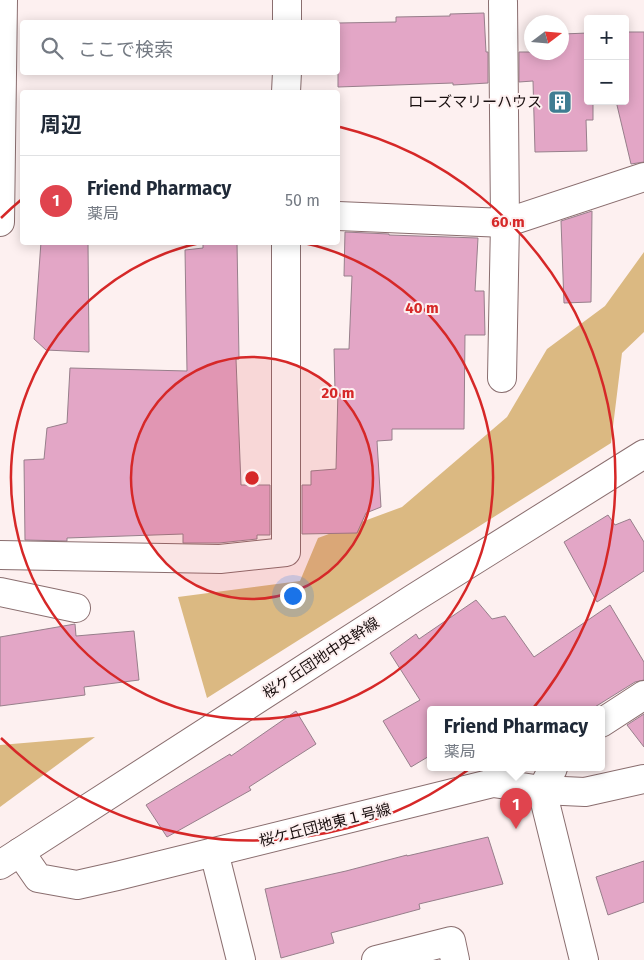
<!DOCTYPE html>
<html lang="ja">
<meta charset="utf-8">
<style>
:root{--surface:#fff;--page:#f2f2f3;--text:#1f2937;--muted:#747a83;--line:#e0e1e3;--accent:#3f7d92}
body{margin:0;font-family:"Fira Sans","Noto Sans JP",sans-serif;background:var(--page);color:var(--text)}
.controls{position:absolute;right:15px;top:15px;display:grid;overflow:hidden;border-radius:5px;box-shadow:0 2px 12px #0003}
.controls button{width:45px;height:45px;display:grid;place-items:center;padding:0;border:0;border-bottom:1px solid var(--line);background:var(--surface);color:var(--text);font:25px sans-serif}
.compass{position:absolute;left:524px;top:15px;width:45px;height:45px;border-radius:50%;background:var(--surface);box-shadow:0 2px 12px #0003;rotate:74deg}
.you{position:absolute;left:292px;top:595px;width:18px;height:18px;margin:-12px;border:4px solid #fff;border-radius:50%;background:#1a73e8;box-shadow:0 0 0 8px #1a73e833}
.badge{display:grid;place-items:center;width:32px;height:32px;border-radius:50%;background:var(--accent);color:#fff;font-size:16px;font-weight:700}
.pin{position:absolute;translate:-50% -41px;filter:drop-shadow(0 1px 2px #0008)}
.pin::after{content:'';position:absolute;top:26px;width:18px;height:15px;background:inherit;clip-path:polygon(0 0,100% 0,50% 100%)}
.popup{position:absolute;left:427px;top:706px;width:178px;height:65px;box-sizing:border-box;display:grid;place-content:center;border-radius:5px;background:var(--surface);filter:drop-shadow(0 1px 4px #0005);font-size:16px;white-space:nowrap;color:var(--muted)}
.popup b{font-size:19px;color:var(--text)}
.popup::after{content:'';position:absolute;left:50%;top:100%;margin-left:-10px;border:10px solid transparent;border-top-color:var(--surface)}
.list{margin:0;padding:0;list-style:none}
h2{display:flex;justify-content:space-between;align-items:center;height:65px;margin:0;padding:0 20px;font-size:21px}
h2 small{font-size:16px;font-weight:400;color:var(--muted)}
.list li{display:grid;grid-template-columns:32px 1fr auto;gap:15px;align-items:center;box-sizing:border-box;height:90px;padding:0 20px;border-top:1px solid var(--line)}
.list b{display:block;font-size:19px;white-space:nowrap}
.list p{margin:0;font-size:16px;white-space:nowrap;color:var(--muted)}
.list em{font-size:16px;font-style:normal;color:var(--muted)}
.icon{flex:none;width:28px;height:28px;fill:none;stroke:currentColor;stroke-width:2;stroke-linecap:round;stroke-linejoin:round}
.map{position:relative;flex:none;width:644px;height:960px;overflow:hidden}
.search{position:absolute;background:var(--surface);box-shadow:0 2px 12px #0003;left:20px;top:20px;width:320px;height:55px;display:flex;align-items:center;gap:12px;box-sizing:border-box;padding:0 18px;border-radius:5px;color:var(--muted);font-size:19px}
.panel{position:absolute;background:var(--surface);box-shadow:0 2px 12px #0003;left:20px;top:90px;width:320px;height:155px;border-radius:5px}
.map>svg:first-child{display:block}
</style>
<div class="map">
<svg width="644" height="960" viewBox="0 0 644 960">
<rect width="100%" height="100%" fill="#fdf0f0"/>
<g fill="#dbb982">
<polygon points="644,252 644,332 622,353 611,443 207,698 178,597 300,581 318,538 402,507 507,417 547,349 605,306"/>
<polygon points="95,737 0,807 0,745"/>
</g>
<g fill="#e3a6c6" stroke="#977f8b">
<polygon points="484,13 486,52 488,52 488,83 453,85 453,83 338,87 338,23 396,22 396,17 450,16 450,14"/>
<polygon points="625,32 644,32 644,162 631,164 616,101 625,101"/>
<polygon points="588,33 588,101 593,101 593,120 586,120 587,151 535,152 533,81 519,82 519,52 562,52 562,34"/>
<polygon points="592,211 591,302 564,303 561,221"/>
<polygon points="345,232 389,234 389,235 478,238 475,291 484,291 485,335 465,335 464,429 392,429 392,440 377,441 381,507 366,513 357,533 302,534 302,485 311,485 311,471 336,469 338,390 335,390 334,349 349,349 352,276 344,276"/>
<polygon points="41,242 88,242 89,352 46,350 34,339"/>
<polygon points="203,242 237,242 239,359 236,359 241,485 270,485 270,535 257,535 257,539 219,543 183,543 183,534 67,538 67,541 25,540 24,460 44,459 47,428 67,423 70,368 187,371 185,250 203,248"/>
<polygon points="608,515 615,525 630,519 644,542 644,571 597,602 564,542"/>
<polygon points="476,600 492,619 505,616 534,657 610,605 644,662 644,680 635,682 590,710 431,710 431,755 411,767 383,721 420,700 390,653 416,634 419,639"/>
<polygon points="75,624 76,636 134,631 139,680 84,687 85,695 0,706 0,637"/>
<polygon points="296,711 316,744 249,787 251,790 167,837 146,805 230,754 231,756"/>
<polygon points="644,714 644,747 627,725"/>
<polygon points="488,837 503,884 419,904 420,909 331,933 334,943 281,958 265,889 346,871 407,855 407,856"/>
<polygon points="644,861 644,902 608,915 596,877"/>
</g>
<g fill="none" stroke-linecap="round" stroke-linejoin="round">
<g stroke="#8a6e6f" stroke-width="30">
<g id="minor">
<polyline points="287,22 287,0"/>
<polyline points="286,92 287,72"/>
<polyline points="338,216 505,223 644,177"/>
<polyline points="0,222 3,0"/>
<polyline points="502,378 505,223 503,2"/>
<polyline points="0,555 220,559 286,552 286,242"/>
<polyline points="0,592 76,608"/>
<polyline points="601,723 644,695"/>
<polyline points="553,768 542,790 584,960"/>
<polyline points="20,852 38,878 77,885 117,876 493,783 542,790 585,792 644,779"/>
<polyline points="214,852 241,960"/>
<polyline points="376,960 451,941 455,960"/>
</g>
</g>
<g stroke="#8a6e6f" stroke-width="30">
<polyline id="tertiary" points="0,865 414,598 644,454"/>
</g>
<use href="#minor" stroke="#fff" stroke-width="28"/>
<use href="#tertiary" stroke="#fff" stroke-width="28"/>
</g>
<circle cx="252" cy="478" r="121" fill="#d62828" fill-opacity=".12"/>
<g fill="none" stroke="#d62828" stroke-width="2.5">
<circle cx="252" cy="478" r="121"/>
<path d="M304 243A241 241 0 1 1 200 243"/>
<path d="M1 218A362 362 0 0 1 22 199M340 127A362 362 0 1 1 1 738"/>
</g>
<defs>
<g id="building-square" transform="scale(1.25)"><rect x="-9" y="-9" width="18" height="18" rx="4" fill="#3f7d92" stroke="#fdf0f0"/><path d="M-4-6H4V6H1V3H-1V6H-4ZM-2.5-4.3h1.7v1.8h-1.7ZM.8-4.3h1.7v1.8H.8ZM-2.5-1h1.7V.8h-1.7ZM.8-1h1.7V.8H.8Z" fill="#fff"/></g>
</defs>
<g fill-rule="evenodd">
<use href="#building-square" x="560" y="102"/>
</g>
<g text-anchor="middle" dominant-baseline="central" stroke-width="4" stroke-linejoin="round" paint-order="stroke">
<g font-size="15" fill="#1a1010" stroke="#fdf0f0" text-anchor="end">
<text x="542" y="102">ローズマリーハウス</text>
</g>
<g font-size="15" fill="#1a1010" stroke="#fdf0f0">
<text transform="translate(321 658) rotate(-33)">桜ケ丘団地中央幹線</text>
<text transform="translate(325 825) rotate(-14)">桜ケ丘団地東１号線</text>
</g>
</g>
<circle cx="252" cy="478" r="8" fill="#d62828" stroke="#fdf0f0" stroke-width="2.5"/>
<g font-size="15" text-anchor="middle" font-weight="bold" fill="#d62828" stroke="#fdf0f0" stroke-width="4" stroke-linejoin="round" paint-order="stroke">
<text x="508" y="227">60 m</text>
<text x="422" y="313">40 m</text>
<text x="338" y="398">20 m</text>
</g>
</svg>
<div class="controls">
<button>+</button>
<button>−</button>
</div>
<svg class="compass" viewBox="-18 -18 36 36"><path d="M0-13l5 13h-10z" fill="#e53935"/><path d="M0 13l5-13h-10z" fill="#747a83"/></svg>
<div class="you"></div>
<div class="pin badge" style="left:516px;top:829px;background:#e0444e">1</div>
<div class="popup"><b>Friend Pharmacy</b>薬局</div>
<div class="search"><svg class="icon" aria-label="search" viewBox="0 0 24 24"><circle cx="10" cy="10" r="6"/><path d="M15 15l6 6"/></svg>ここで検索</div>
<section class="panel">
<h2>周辺<small></small></h2>
<ul class="list">
<li><span class="badge" style="background:#e0444e">1</span><div><b>Friend Pharmacy</b><p>薬局</p></div><em>50 m</em></li>
</ul>
</section>
</div>
